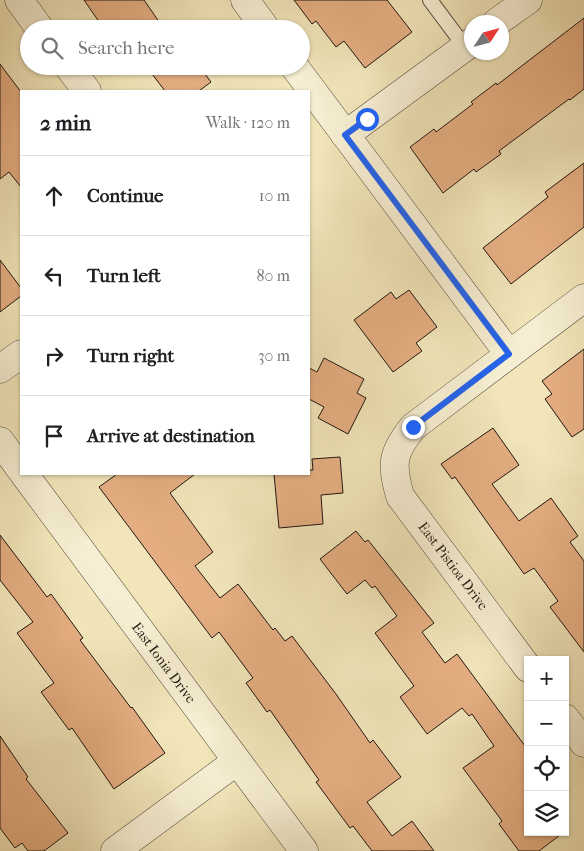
<!DOCTYPE html>
<meta charset="utf-8">
<style>
:root{--surface:#fff;--page:#f2f2f2;--text:#202124;--muted:#757577;--line:#e0e0e0}
body{margin:0;font-family:"IM FELL French Canon",serif;background:var(--page);color:var(--text)}
.controls{position:absolute;right:15px;bottom:15px;display:grid;overflow:hidden;border-radius:0px;box-shadow:0 1px 4px #0004}
.controls button{width:45px;height:45px;display:grid;place-items:center;padding:0;border:0;border-bottom:1px solid var(--line);background:var(--surface);color:var(--text);font:25px sans-serif}
.compass{position:absolute;left:464px;top:15px;width:45px;height:45px;border-radius:50%;background:var(--surface);box-shadow:0 1px 4px #0004;rotate:54deg}
.stop{position:absolute;width:15px;height:15px;margin:-11px;border:4px solid #2563eb;border-radius:50%;background:#fff}
.stop.end{background:#2563eb;border-color:#fff;box-shadow:0 1px 5px #0008}
.list{margin:0;padding:0;list-style:none}
h2{display:flex;justify-content:space-between;align-items:center;height:65px;margin:0;padding:0 20px;font-size:21px}
h2 small{font-size:16px;font-weight:400;color:var(--muted)}
.list li{display:grid;grid-template-columns:32px 1fr auto;gap:15px;align-items:center;box-sizing:border-box;height:80px;padding:0 20px;border-top:1px solid var(--line)}
.list b{display:block;font-size:19px;white-space:nowrap}
.list em{font-size:16px;font-style:normal;color:var(--muted)}
.icon{flex:none;width:28px;height:28px;fill:none;stroke:currentColor;stroke-width:2;stroke-linecap:round;stroke-linejoin:round}
.map{position:relative;flex:none;width:584px;height:851px;overflow:hidden}
.search{position:absolute;background:var(--surface);box-shadow:0 1px 4px #0004;left:20px;top:20px;width:290px;height:55px;display:flex;align-items:center;gap:12px;box-sizing:border-box;padding:0 18px;border-radius:28px;color:var(--muted);font-size:19px}
.panel{position:absolute;background:var(--surface);box-shadow:0 1px 4px #0004;left:20px;top:90px;width:290px;height:385px;border-radius:0px}
.map>svg:first-child{display:block}
</style>
<div class="map">
<svg width="584" height="851" viewBox="0 0 584 851">
<rect width="100%" height="100%" fill="#f1e5b9"/>
<filter id="stains"><feTurbulence type="fractalNoise" baseFrequency=".004" numOctaves="4"/><feColorMatrix values="0 0 0 0 .2 0 0 0 0 .09 0 0 0 0 .02 0 0 0 .5 -.17"/></filter>
<radialGradient id="worn" r=".72"><stop offset=".6" stop-color="#630" stop-opacity="0"/><stop offset="1" stop-color="#630" stop-opacity=".3"/></radialGradient>
<g fill="#e4ae82" stroke="#211611">
<polygon points="84,0 144,0 164,29 104,29"/>
<polygon points="294,0 387,0 412,32 365,68 344,41 336,47 316,21 312,24"/>
<polygon points="584,18 584,89 570,100 569,99 499,151 501,154 476,172 474,169 443,193 410,147 434,129 436,132 473,104 471,102 496,83 497,85"/>
<polygon points="0,64 21,92 21,187 9,172 0,179"/>
<polygon points="146,66 199,66 211,82 199,91 165,91"/>
<polygon points="584,163 584,227 511,284 483,248 548,197 545,192"/>
<polygon points="0,260 21,288 21,296 0,312"/>
<polygon points="409,290 437,327 416,343 422,351 393,372 354,320 391,292 396,299"/>
<polygon points="584,349 584,429 572,437 545,399 552,394 542,381"/>
<polygon points="324,358 364,379 357,393 366,398 348,434 318,418 324,407 309,399 309,368 317,372"/>
<polygon points="493,428 519,465 492,484 519,521 551,498 578,536 570,542 584,561 584,652 550,607 558,601 534,568 524,574 455,477 452,479 441,464"/>
<polygon points="340,457 343,493 321,495 323,524 279,528 274,474 309,474 309,470 313,470 312,459"/>
<polygon points="117,474 195,474 170,493 213,552 195,566 220,598 238,584 273,630 275,628 285,641 292,636 336,694 370,743 373,740 401,777 367,802 392,836 412,821 434,851 372,851 353,826 350,828 316,782 319,780 270,710 267,712 246,683 253,678 219,632 212,638 99,487"/>
<polygon points="356,531 365,542 368,540 434,623 422,632 445,663 457,654 528,750 528,832 564,832 539,851 519,851 499,824 502,821 463,768 494,746 472,714 469,716 462,708 427,734 400,697 414,686 375,633 397,616 375,586 372,588 365,580 347,594 320,559"/>
<polygon points="0,535 47,597 51,594 83,638 80,640 131,708 132,707 165,753 114,789 72,728 69,730 41,692 54,683 17,633 33,622 0,580"/>
<polygon points="0,736 28,777 26,779 68,833 44,851 28,851 22,843 15,848 0,828"/>
</g>
<g fill="none" stroke-linecap="round" stroke-linejoin="round">
<g stroke="#554a3b" stroke-width="16">
<polyline id="lane" points="430,0 465,47"/>
</g>
<g stroke="#554a3b" stroke-width="29">
<g id="street">
<polyline points="19,0 40,29"/>
<polyline points="245,0 266,29"/>
<polyline points="497,22 528,0"/>
<polyline points="68,66 87,91"/>
<polyline points="294,66 509,354"/>
<polyline points="345,135 472,42"/>
<polyline points="0,369 21,354"/>
<polyline points="0,441 21,470"/>
<path id="s1" d="M24,474L304,851"/>
<path d="M528,668L400,496C391,463 392,453 413,427L584,298"/>
<polyline points="565,718 584,743"/>
<polyline points="115,851 237,761"/>
</g>
</g>
<use href="#lane" stroke="#f6eed2" stroke-width="14"/>
<use href="#street" stroke="#f6eed2" stroke-width="28"/>
</g>
<g fill="none" stroke-linecap="round" stroke-linejoin="round">
<polyline stroke="#2563eb" stroke-width="6" points="367,119 345,135 509,354 413,427"/>
</g>
<g text-anchor="middle" dominant-baseline="central" stroke-width="4.5" stroke-linejoin="round" paint-order="stroke">
<g font-size="14" fill="#211611" stroke="#f6eed2">
<text transform="translate(453 566) rotate(53)">East Pistioa Drive</text>
<text stroke="none"><textPath href="#s1" startOffset="235">East Ionia Drive</textPath></text>
</g>
</g>
<rect width="100%" height="100%" filter="url(#stains)"/>
<rect width="100%" height="100%" fill="url(#worn)"/>
</svg>
<div class="controls">
<button>+</button>
<button>−</button>
<button><svg class="icon" aria-label="locate" viewBox="0 0 24 24"><circle cx="12" cy="12" r="6"/><path d="M12 2v4M12 18v4M2 12h4M18 12h4"/></svg></button>
<button><svg class="icon" aria-label="layers" viewBox="0 0 24 24"><path d="M12 4l9 5-9 5-9-5zM3 14l9 5 9-5"/></svg></button>
</div>
<svg class="compass" viewBox="-18 -18 36 36"><path d="M0-13l5 13h-10z" fill="#e53935"/><path d="M0 13l5-13h-10z" fill="#757577"/></svg>
<div class="stop" style="left:367px;top:119px"></div>
<div class="stop end" style="left:413px;top:427px"></div>
<div class="search"><svg class="icon" aria-label="search" viewBox="0 0 24 24"><circle cx="10" cy="10" r="6"/><path d="M15 15l6 6"/></svg>Search here</div>
<section class="panel">
<h2>2 min<small>Walk · 120 m</small></h2>
<ul class="list">
<li><svg class="icon" aria-label="ahead" viewBox="0 0 24 24"><path d="M12 20V5M6 11l6-6 6 6"/></svg><div><b>Continue</b></div><em>10 m</em></li>
<li><svg class="icon" aria-label="left" viewBox="0 0 24 24"><path d="M17 20v-9H6M10 6l-5 5 5 5"/></svg><div><b>Turn left</b></div><em>80 m</em></li>
<li><svg class="icon" aria-label="right" viewBox="0 0 24 24"><path d="M7 20v-9h11M14 6l5 5-5 5"/></svg><div><b>Turn right</b></div><em>30 m</em></li>
<li><svg class="icon" aria-label="arrive" viewBox="0 0 24 24"><path d="M6 21V4h12l-3 4 3 4H6"/></svg><div><b>Arrive at destination</b></div></li>
</ul>
</section>
</div>
